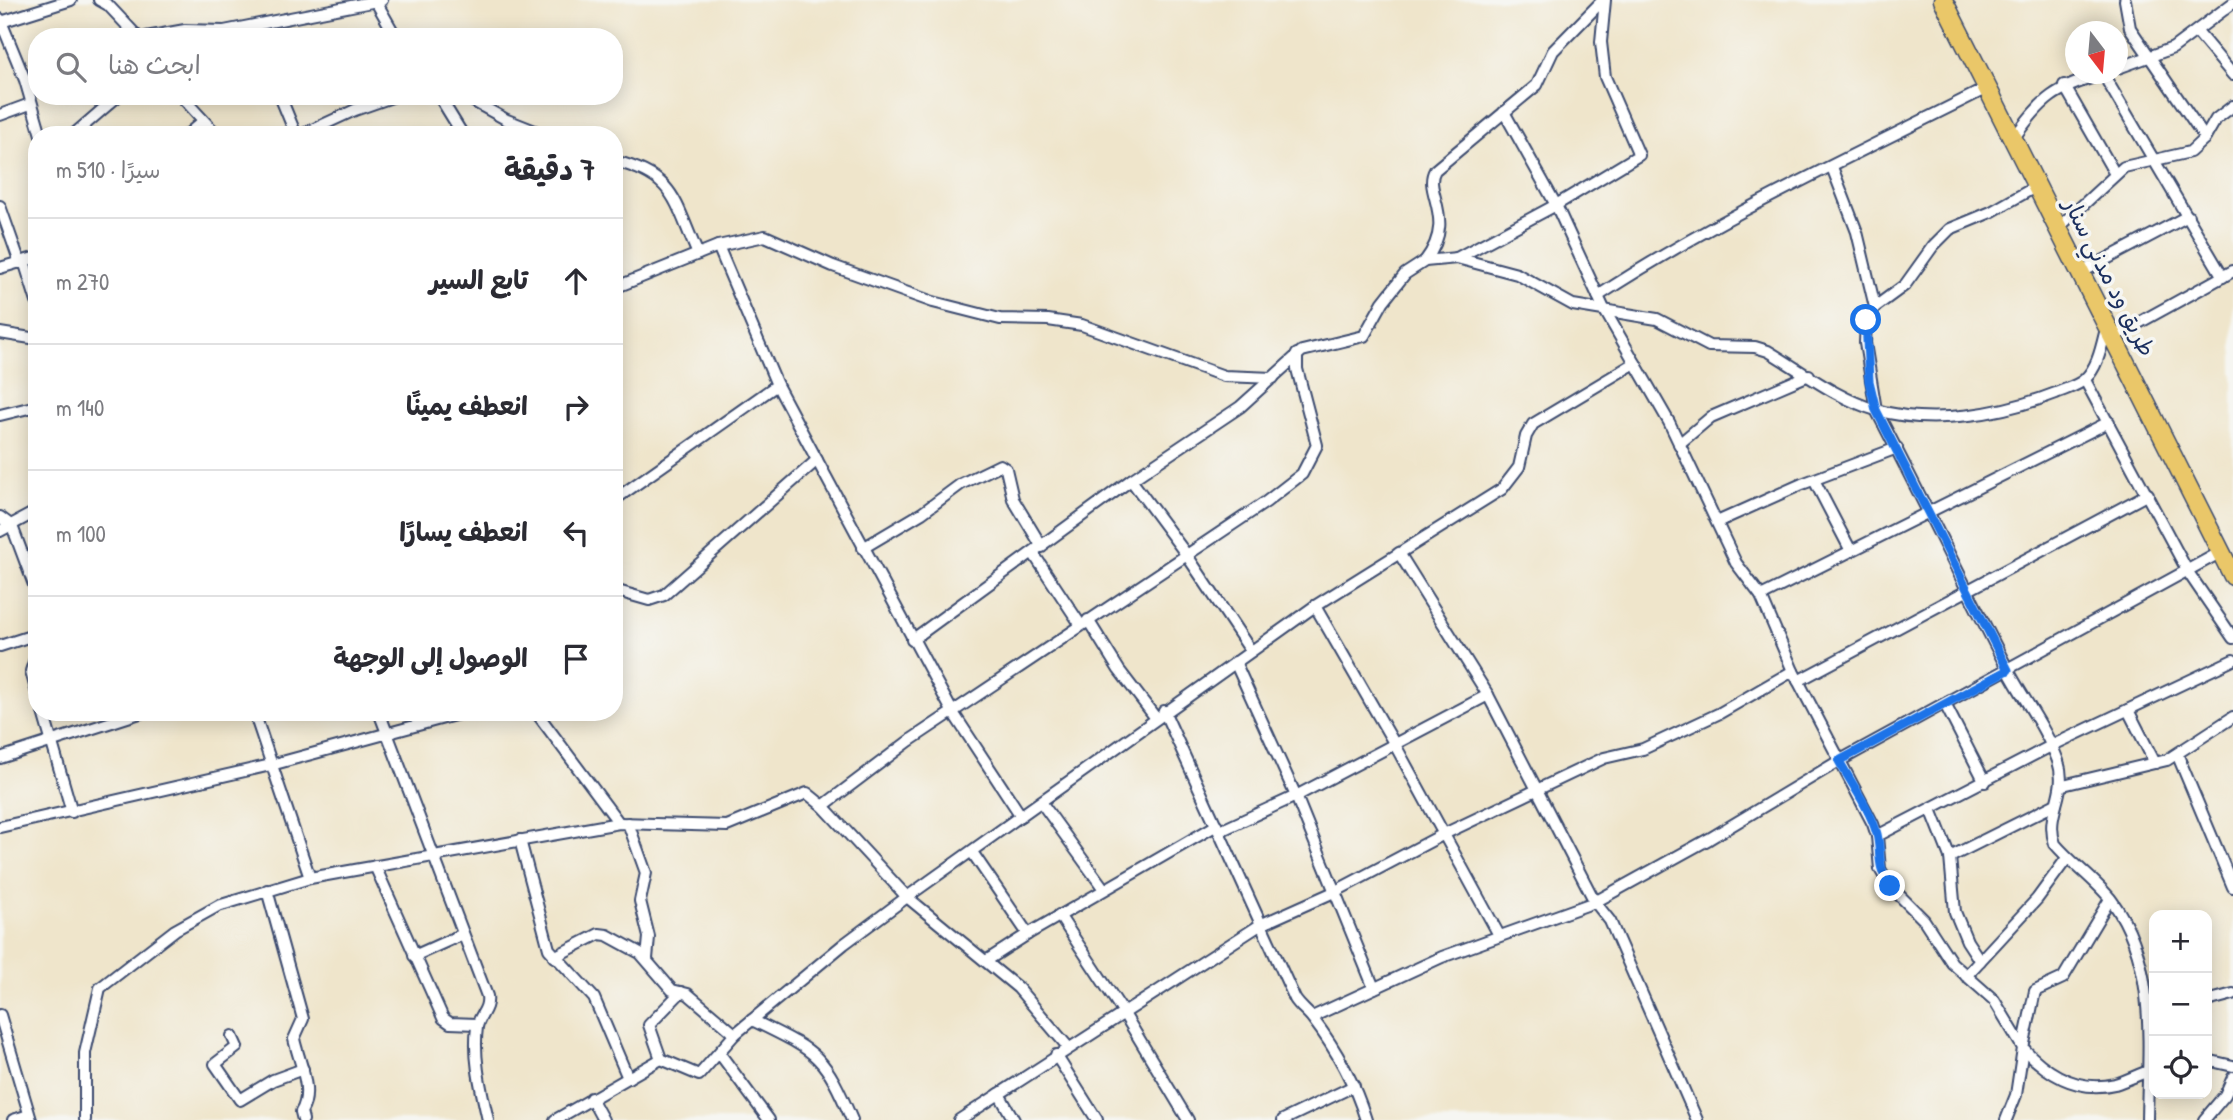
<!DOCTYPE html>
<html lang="ar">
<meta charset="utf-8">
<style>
:root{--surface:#fff;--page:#f7f7f7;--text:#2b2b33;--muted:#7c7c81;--line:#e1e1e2}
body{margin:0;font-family:"Patrick Hand","Playpen Sans Arabic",sans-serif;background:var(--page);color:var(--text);direction:rtl}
.controls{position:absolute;right:21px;bottom:21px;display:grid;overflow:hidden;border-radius:14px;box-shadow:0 4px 18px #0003}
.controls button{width:63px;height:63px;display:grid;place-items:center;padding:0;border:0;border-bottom:2px solid var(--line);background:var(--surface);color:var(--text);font:35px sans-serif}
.compass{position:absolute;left:2065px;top:21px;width:63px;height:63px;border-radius:50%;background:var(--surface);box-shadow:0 4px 18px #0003;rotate:164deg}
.stop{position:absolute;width:21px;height:21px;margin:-16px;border:5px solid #1a73e8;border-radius:50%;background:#fff}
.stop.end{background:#1a73e8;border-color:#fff;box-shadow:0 2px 7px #0008}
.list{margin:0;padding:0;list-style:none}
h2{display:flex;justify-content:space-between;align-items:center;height:91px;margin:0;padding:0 28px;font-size:30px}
h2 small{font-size:23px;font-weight:400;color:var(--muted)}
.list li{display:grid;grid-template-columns:46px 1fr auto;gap:21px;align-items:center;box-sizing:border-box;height:126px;padding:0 28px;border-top:2px solid var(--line)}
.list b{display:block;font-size:26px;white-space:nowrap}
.list em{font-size:23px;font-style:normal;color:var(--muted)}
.icon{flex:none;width:38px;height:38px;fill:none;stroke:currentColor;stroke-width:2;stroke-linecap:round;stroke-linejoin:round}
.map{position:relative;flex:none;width:2233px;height:1120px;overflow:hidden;direction:ltr}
.search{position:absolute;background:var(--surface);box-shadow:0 4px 18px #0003;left:28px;top:28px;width:595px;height:77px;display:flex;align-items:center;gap:18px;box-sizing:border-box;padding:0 24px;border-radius:28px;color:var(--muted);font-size:26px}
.panel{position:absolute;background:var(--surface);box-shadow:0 4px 18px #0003;left:28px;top:126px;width:595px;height:595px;border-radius:28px;direction:rtl}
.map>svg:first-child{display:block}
</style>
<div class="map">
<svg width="2233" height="1120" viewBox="0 0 2233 1120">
<rect width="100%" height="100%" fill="#f6f6f2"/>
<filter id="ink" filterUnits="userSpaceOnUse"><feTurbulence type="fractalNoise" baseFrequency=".0143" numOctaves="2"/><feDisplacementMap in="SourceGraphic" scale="14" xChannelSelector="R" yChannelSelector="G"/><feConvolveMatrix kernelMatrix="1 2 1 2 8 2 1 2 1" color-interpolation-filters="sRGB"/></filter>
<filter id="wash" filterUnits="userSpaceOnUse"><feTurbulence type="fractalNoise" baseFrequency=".00686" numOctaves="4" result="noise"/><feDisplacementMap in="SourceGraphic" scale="28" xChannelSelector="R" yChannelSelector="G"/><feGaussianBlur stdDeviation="1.57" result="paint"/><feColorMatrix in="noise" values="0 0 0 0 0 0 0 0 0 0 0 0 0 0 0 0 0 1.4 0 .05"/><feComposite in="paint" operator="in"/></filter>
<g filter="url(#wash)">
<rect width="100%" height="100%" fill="#efe5cb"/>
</g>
<g filter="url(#ink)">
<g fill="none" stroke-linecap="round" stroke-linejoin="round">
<g stroke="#3b4a6e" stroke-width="14">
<g id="minor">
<polyline points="99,0 108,5 138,37"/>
<polyline points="375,0 396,37"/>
<polyline points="2125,0 2130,28 2205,138"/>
<polyline points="0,19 25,80 41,135"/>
<polyline points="1,22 71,0"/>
<polyline points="2197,32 2233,75"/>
<polyline points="146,37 185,30 224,31 382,0"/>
<polyline points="378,37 393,32"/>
<polyline points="2118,68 2173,48 2233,3"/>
<polyline points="2103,74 2223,277"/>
<polyline points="2064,85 2115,174"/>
<polyline points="181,96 217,135"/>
<polyline points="280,96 296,135"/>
<polyline points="439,96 463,135"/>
<polyline points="464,96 507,120 545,135"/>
<polyline points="1504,112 1556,205 1604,309 1669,422 1736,563 1761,596 1793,671 1873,824 1877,836 1880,869 1890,886 1924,920 1952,963 1994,1000 2023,1048 2016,1095 2006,1120"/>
<polyline points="0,115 30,104"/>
<polyline points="73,135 118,96"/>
<polyline points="187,135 203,121"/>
<polyline points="301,135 355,110 395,96"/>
<path d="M2013,139C2044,97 2053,89 2104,74"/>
<path d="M614,161C676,176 674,201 698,254"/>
<polyline points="1832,167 1857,232 1875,307"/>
<path d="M2037,186L1991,212L1950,229L1933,246L1905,285L1875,307L1866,320L1865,343L1876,410C1921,495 1962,582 2007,668C2023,699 2046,728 2058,761C2069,794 2044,813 2055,844C2072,864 2096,880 2112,901C2158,964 2148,1047 2147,1120"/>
<polyline points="0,206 20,263"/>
<polyline points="2058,228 2124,167 2190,152 2205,138 2216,119 2233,106"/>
<polyline points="718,246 777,385 817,460 952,711 1021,816"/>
<polyline points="1457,258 1556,205 1639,155 1605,77 1601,42 1605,0"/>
<polyline points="24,261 37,302"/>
<path d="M1425,261C1458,218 1422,192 1435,170L1537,85L1553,51L1603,0"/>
<polyline points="0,268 37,257"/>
<polyline points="2080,273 2188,216"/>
<polyline points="614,288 718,246 765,236 833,266 933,302 1000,319 1048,320 1082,325 1224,376 1273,378"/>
<path d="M1598,296C1718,217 1859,153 1987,88"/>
<polyline points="0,333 37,339"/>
<polyline points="2113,337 2233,271"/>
<polyline points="2085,380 2188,572 2233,638"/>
<polyline points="0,415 37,406"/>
<polyline points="1679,444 1711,417 1809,375"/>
<polyline points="1131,480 1186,554 1251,651"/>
<polyline points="1814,480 1851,551"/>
<polyline points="614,500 777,385"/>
<polyline points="0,517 12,526 37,593"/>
<polyline points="1717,522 1802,484 1897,448"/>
<polyline points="0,531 37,511"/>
<polyline points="863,548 922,513 961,484 1000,465 1006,469 1013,499 1042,547"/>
<polyline points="1033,553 1080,624"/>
<polyline points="1399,553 1488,695 1595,902 1610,921 1697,1120"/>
<polyline points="614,590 649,600 664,595 817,460"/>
<polyline points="1761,596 2109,422"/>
<polyline points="1315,606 1394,743 1499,935"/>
<polyline points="1088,620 1119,670 1155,717"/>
<path d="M912,640L1131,480L1240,407L1302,351L1364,336L1383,302L1405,274L1425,261L1457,258L1517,274L1573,305L1657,319L1709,346L1755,347L1768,351C1802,371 1837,399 1876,410C1933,426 2002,414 2056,393C2065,389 2078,386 2085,379C2099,366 2102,343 2107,325"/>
<polyline points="0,646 37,634"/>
<polyline points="37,653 31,671 37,693"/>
<polyline points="1235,662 1296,796 1374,988"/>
<polyline points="1798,681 2148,494"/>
<polyline points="1945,704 1985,782"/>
<polyline points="2128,710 2155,763"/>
<path d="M1164,711L1295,999C1300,1007 1308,1012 1313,1019C1336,1049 1355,1084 1366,1120"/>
<polyline points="43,712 72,812"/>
<polyline points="254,712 310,878"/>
<path d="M379,712L487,996C489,1010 479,1015 477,1027C473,1058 481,1089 488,1120"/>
<polyline points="536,712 619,823"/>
<polyline points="2178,756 2233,887"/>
<polyline points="0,758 143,712"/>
<polyline points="2063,785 2167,760 2233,717"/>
<polyline points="1041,802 1104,889"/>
<polyline points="823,806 909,741 1266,502 1302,474 1317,445 1297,369 1297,354"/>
<polyline points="1931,809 1950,857 1955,912 1967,941 1980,961"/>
<polyline points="628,823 646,873 640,901 649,937 647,959"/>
<polyline points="0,827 271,765 466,712"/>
<polyline points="1220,831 1296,796 1488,695"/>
<polyline points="1877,836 2051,746 2233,660"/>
<polyline points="520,840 549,949 594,998 628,1078"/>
<polyline points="972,852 1028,934"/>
<polyline points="1950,857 2056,804"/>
<polyline points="375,866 443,1018 450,1023 477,1024"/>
<path d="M267,890L303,1019L294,1039C299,1062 314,1091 301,1112L303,1120"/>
<path d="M2110,899L2063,978L2035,991L2023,1048C2048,1075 2078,1093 2115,1084C2128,1080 2139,1074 2152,1070"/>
<polyline points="1059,915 1123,1012 1188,1120"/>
<polyline points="414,956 463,934"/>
<polyline points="554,957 599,934 607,935 640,953 672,990 688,994 735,1034"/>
<polyline points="986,961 1028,934 1217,825"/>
<polyline points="1966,976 2037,899 2067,858"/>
<polyline points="681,992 649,1025 661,1059 699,1075 735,1034 844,944 907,897 1315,606 1502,489 1519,467 1526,436 1533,424 1635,363"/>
<polyline points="2207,1001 2233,994"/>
<polyline points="0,1015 31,1120"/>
<polyline points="1312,1017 1442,957 1595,902 1709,839 1839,761 2221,552"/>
<path d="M752,1020C817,1052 823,1052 852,1120"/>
<polyline points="232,1036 237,1047 215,1064 240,1100 273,1080 303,1069"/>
<polyline points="720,1054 769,1120"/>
<polyline points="1056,1055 1097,1120"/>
<polyline points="2207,1060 2233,1066"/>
<polyline points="999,1094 1014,1120"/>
<polyline points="591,1098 603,1120"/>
<polyline points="13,1120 29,1115"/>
<polyline points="85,1120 85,1053 100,988 175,930 218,906 310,878 619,823 727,826 807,793 823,806 907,897 1018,988 1068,1047"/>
<polyline points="555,1120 661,1059"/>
<polyline points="959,1120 1260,925 1334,892 1444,834 1604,758 1643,749 1720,713 1793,671"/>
<polyline points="1283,1120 1354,1086"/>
<polyline points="2204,1120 2225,1095 2233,1077"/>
</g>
</g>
<g stroke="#3b4a6e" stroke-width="21">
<polyline id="trunk" points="1943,0 2233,576"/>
</g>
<use href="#minor" stroke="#fff" stroke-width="10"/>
<use href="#trunk" stroke="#eac769" stroke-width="18"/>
</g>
</g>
<g fill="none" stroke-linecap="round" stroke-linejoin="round" filter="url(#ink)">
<path stroke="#1a73e8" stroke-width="9" d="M1866,320L1869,381L1876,410L2008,670L1839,761C1852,784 1870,809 1877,834C1882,856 1876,864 1890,886"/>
</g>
<g text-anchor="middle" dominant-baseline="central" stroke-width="7" stroke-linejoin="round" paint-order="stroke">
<g font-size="23" fill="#1b2f5e" stroke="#f6f6f2">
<text transform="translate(2110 277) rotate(63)">طريق ود مدني سنار</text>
</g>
</g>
</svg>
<div class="controls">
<button>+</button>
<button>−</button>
<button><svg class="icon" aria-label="locate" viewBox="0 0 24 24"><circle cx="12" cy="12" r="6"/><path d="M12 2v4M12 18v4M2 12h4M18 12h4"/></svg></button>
</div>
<svg class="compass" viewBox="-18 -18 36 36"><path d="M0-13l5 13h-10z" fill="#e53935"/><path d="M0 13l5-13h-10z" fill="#7c7c81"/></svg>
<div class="stop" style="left:1866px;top:320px"></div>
<div class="stop end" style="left:1890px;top:886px"></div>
<div class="search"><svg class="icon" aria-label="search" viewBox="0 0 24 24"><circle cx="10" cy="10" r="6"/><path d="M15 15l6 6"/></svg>ابحث هنا</div>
<section class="panel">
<h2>7 دقيقة<small>سيرًا · 510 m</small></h2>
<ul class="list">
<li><svg class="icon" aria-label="ahead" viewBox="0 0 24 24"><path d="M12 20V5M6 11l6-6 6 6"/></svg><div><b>تابع السير</b></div><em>270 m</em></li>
<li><svg class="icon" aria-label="right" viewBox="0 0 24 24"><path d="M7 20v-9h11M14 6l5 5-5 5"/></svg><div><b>انعطف يمينًا</b></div><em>140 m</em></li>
<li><svg class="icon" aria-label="left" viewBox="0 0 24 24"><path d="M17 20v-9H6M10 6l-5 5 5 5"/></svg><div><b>انعطف يسارًا</b></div><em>100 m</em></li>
<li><svg class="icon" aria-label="arrive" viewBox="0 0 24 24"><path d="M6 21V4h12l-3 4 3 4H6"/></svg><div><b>الوصول إلى الوجهة</b></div></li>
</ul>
</section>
</div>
